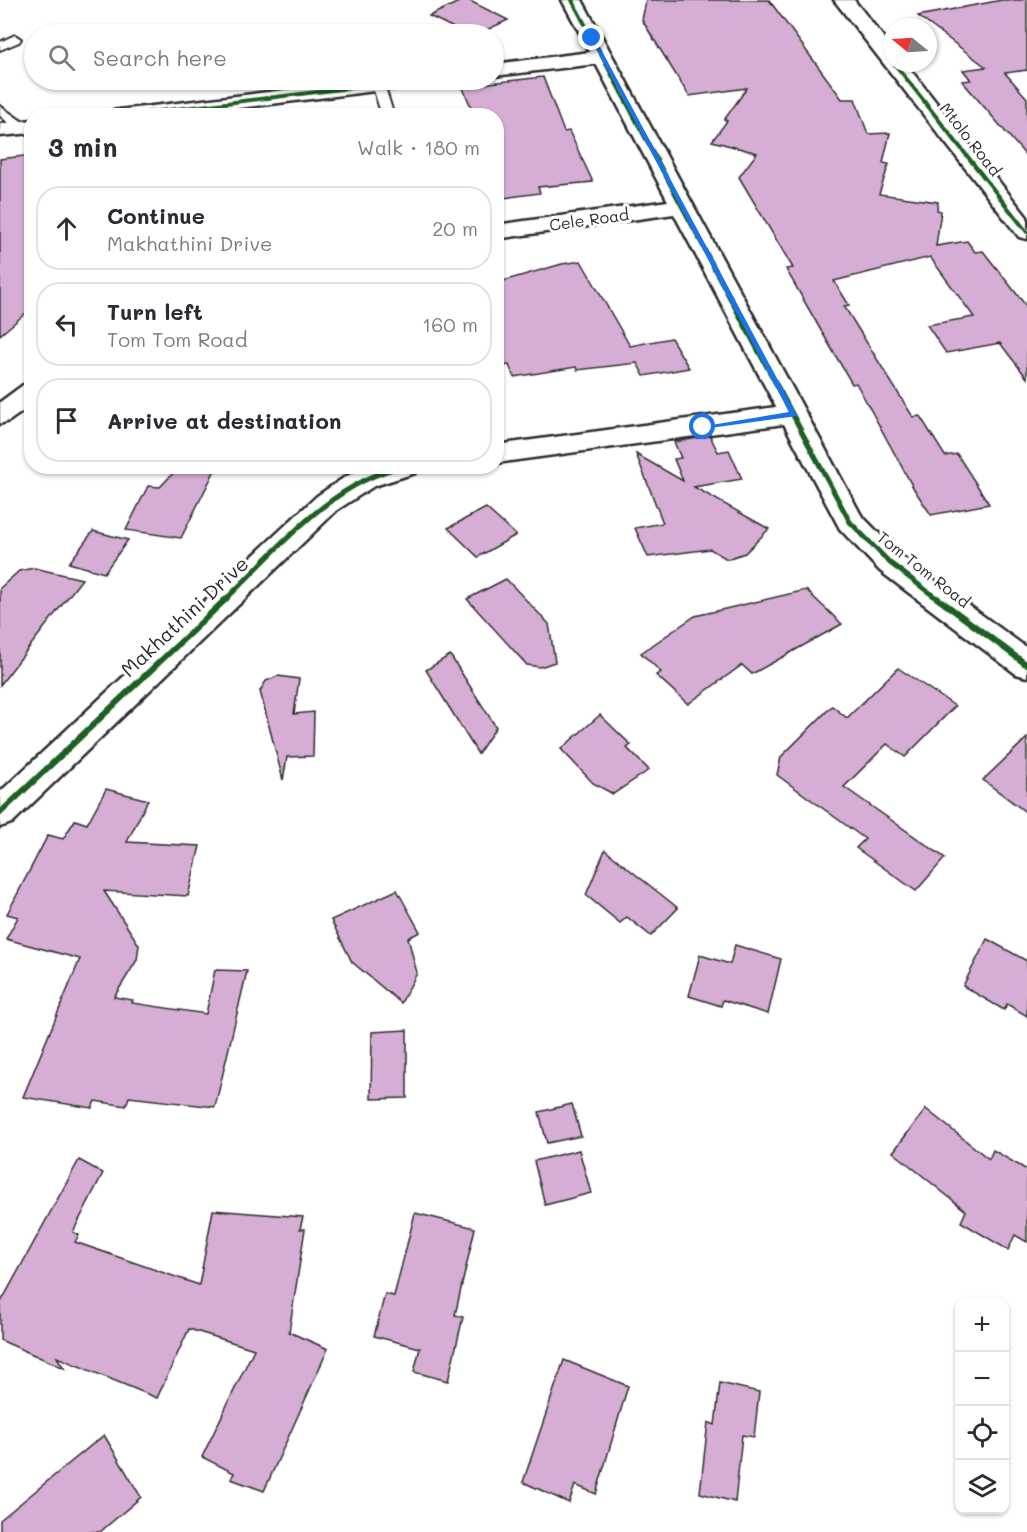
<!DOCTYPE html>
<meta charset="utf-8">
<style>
:root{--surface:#fff;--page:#f2f2f3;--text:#2b2b33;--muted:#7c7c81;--line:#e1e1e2}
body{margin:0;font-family:Mali,sans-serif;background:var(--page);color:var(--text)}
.controls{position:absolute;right:18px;bottom:18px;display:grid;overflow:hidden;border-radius:12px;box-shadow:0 2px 4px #0004}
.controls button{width:54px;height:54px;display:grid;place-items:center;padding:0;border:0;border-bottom:2px solid var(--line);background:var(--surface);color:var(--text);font:30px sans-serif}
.compass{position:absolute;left:883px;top:18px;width:54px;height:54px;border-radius:50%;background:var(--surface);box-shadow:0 2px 4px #0004;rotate:288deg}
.stop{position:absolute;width:18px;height:18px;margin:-14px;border:4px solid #1a73e8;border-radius:50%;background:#fff}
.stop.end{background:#1a73e8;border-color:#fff;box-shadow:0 2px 6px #0008}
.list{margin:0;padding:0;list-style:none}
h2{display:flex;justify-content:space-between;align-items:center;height:78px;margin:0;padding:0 24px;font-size:26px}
h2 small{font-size:20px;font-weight:400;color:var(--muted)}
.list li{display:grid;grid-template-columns:39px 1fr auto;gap:18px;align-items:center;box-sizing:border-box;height:84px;margin:0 12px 12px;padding:0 12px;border:2px solid var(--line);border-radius:24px}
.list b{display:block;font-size:22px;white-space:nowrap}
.list p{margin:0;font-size:20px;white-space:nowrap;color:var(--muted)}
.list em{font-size:20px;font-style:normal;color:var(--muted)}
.icon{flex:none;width:33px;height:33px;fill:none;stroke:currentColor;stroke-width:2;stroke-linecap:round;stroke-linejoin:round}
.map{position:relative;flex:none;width:1027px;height:1532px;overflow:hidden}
.search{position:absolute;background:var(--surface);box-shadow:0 2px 4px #0004;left:24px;top:24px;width:480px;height:66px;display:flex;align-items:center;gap:15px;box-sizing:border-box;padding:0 21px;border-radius:33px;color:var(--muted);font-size:22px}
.panel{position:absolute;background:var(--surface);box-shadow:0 2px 4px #0004;left:24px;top:108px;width:480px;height:366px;border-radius:24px}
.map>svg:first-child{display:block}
</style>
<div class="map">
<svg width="1027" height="1532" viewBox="0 0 1027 1532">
<rect width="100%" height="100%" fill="#fff"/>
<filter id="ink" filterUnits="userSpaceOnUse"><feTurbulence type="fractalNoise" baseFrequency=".0167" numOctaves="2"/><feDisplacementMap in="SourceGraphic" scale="12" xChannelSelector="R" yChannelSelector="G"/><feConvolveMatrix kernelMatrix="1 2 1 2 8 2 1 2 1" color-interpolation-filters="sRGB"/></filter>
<g filter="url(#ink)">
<g fill="#d6add4" stroke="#2b2b2b" stroke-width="1.5">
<polygon points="463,0 468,0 508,20 478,34 466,34 429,16"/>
<polygon points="646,0 769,0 842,99 855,99 868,134 890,133 883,163 889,164 879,194 938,202 937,210 941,211 936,246 967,241 975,252 983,251 1027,307 1027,378 1000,343 946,353 927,325 974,317 930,257 834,281 849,305 844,306 913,417 920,416 945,456 957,454 989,504 931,515 914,489 856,383 852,384 819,327 786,269 793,268 739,177 757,153 712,141 727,121 724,120 747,88 689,96 642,20"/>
<polygon points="1002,0 1027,0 1027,70 1005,73 1027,98 1027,157 962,81 971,80 963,70 986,67 918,16"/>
<polygon points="543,77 564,132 569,131 593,182 538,187 540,193 496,199 496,116 475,116 462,86"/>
<polygon points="32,155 32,308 0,335 0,159"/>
<polygon points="581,261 630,346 671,338 689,368 644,376 637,363 577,370 576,367 514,377 509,365 496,367 496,283 562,264"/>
<polygon points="710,436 718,452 729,450 742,479 694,487 769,529 745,553 727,559 710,549 648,557 635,528 663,523 636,454 683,481 674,459 681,458 674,442"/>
<polygon points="180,466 217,466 181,538 126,530 148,486 160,487"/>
<polygon points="486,508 516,535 478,557 448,528"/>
<polygon points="93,531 128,540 104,573 69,563"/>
<polygon points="34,568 82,579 0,685 0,588 19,571"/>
<polygon points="506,579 549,624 555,662 540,667 527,665 467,599"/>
<polygon points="806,590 842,624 752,674 742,665 688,704 656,675 661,672 641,653 695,616"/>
<polygon points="450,655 496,727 478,754 426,670"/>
<polygon points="898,668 955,706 905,757 887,744 844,787 945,858 916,891 856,848 865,839 777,775 781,757 832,706 847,718"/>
<polygon points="278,676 299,679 294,714 314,712 313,756 287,757 283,780 260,691 266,681"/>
<polygon points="600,715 631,745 627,748 649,770 613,794 593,783 561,749"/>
<polygon points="1027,738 1027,813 983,780"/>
<polygon points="106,789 148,800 127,842 200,846 188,896 104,891 139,945 137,960 114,997 133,1000 132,1003 206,1014 215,970 247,971 215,1107 129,1097 126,1106 95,1101 92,1108 23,1097 80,959 6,939 18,917 7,914 48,835 63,839 75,820 87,824"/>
<polygon points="605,850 678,908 651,936 627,917 620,923 586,895"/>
<polygon points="397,890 420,932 408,938 417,973 401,1003 352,962 331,920"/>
<polygon points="987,939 1027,961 1027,1016 1007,1004 1004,1010 963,986"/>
<polygon points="735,945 781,959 768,1014 723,1000 721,1006 689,996 700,955 730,964"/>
<polygon points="407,1030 407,1098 371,1099 372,1032"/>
<polygon points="572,1104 581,1136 547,1143 539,1112"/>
<polygon points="926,1109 989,1159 993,1150 1027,1170 1027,1242 1015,1235 1008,1250 961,1222 966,1211 893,1152"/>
<polygon points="579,1150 591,1193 545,1205 534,1161"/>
<polygon points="79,1160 103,1173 73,1232 79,1235 75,1242 199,1285 213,1210 303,1217 300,1229 305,1229 289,1332 328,1349 264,1491 231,1479 234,1473 202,1457 254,1349 189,1329 157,1398 57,1357 64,1368 0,1340 0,1304"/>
<polygon points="415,1213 475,1228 455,1315 463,1317 448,1381 414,1372 420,1348 374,1336 385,1294 394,1296"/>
<polygon points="564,1360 628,1386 596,1494 575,1485 569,1503 523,1482"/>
<polygon points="720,1383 759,1392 754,1437 742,1435 735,1502 700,1493 708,1422 715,1425"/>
<polygon points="104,1435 141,1497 100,1532 0,1532 0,1520"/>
</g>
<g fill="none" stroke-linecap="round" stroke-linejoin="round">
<g stroke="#2b2b2b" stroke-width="4">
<g id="service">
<polygon points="15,35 21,39 19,42 0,50 0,42"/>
<polygon points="378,80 384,84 394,116 382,116 372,84"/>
<polygon points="0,106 26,124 26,130 18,130 0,116"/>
</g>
</g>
<g stroke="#2b2b2b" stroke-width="5">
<g id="minor">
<polygon points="562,0 582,0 861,515 900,555 1027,648 1027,677 1016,674 880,571 840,529 784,424 496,463 496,445 776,407 674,214 496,239 496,225 668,201 596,64 494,76 494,64 590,52"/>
<polygon points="834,0 854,0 892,48 892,63 905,63 1027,217 1027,239 1019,237"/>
<polygon points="368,80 425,80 422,84 415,86 175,116 109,116 111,111 119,110"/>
<polygon points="32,120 32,133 0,136 0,124"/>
<polygon points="32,382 32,405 9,421 0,424 0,402 23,385"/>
<polygon points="368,466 419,466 415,473 374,486 337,510 12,823 0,827 0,792 317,496 345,477"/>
</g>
</g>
<use href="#service" fill="#fff" fill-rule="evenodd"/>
<use href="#minor" fill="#fff" fill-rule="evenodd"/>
<g stroke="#fff" stroke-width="6">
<g id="cycleway-far2">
<polyline points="572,0 714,267"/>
<polyline points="894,63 1027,232"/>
<polyline points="119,116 415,80"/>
</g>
</g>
<g stroke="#fff" stroke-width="8">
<g id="cycleway-far1">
<polyline points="713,266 850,522 890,563 939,600"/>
<path d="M225,600C277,550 332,481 405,466"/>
</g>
</g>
<g stroke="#fff" stroke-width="10">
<g id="cycleway">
<polyline points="937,598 1027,665"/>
<polyline points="0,813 227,598"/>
</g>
</g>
<use href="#cycleway-far2" stroke="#1b5e20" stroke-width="4"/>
<use href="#cycleway-far1" stroke="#1b5e20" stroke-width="5"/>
<use href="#cycleway" stroke="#1b5e20" stroke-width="6"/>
</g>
</g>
<polygon fill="#1a73e8" points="590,37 595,38 797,416 703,429 699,427 789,412"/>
<g text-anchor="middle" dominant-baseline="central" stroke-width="6" stroke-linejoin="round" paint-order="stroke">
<g font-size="16" fill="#2b2b2b" stroke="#fff">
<text transform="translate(971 139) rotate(52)">Mtolo Road</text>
<text transform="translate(589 219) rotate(-8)">Cele Road</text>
<text transform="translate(924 569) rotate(38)">Tom Tom Road</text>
</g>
<g font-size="20" fill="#2b2b2b" stroke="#fff">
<text transform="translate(184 616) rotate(-43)">Makhathini Drive</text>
</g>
</g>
</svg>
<div class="controls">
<button>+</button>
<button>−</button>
<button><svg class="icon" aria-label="locate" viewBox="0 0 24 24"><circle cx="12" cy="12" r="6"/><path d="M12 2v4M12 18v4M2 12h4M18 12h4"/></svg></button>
<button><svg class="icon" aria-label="layers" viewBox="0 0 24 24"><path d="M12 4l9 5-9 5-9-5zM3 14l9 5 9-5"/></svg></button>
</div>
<svg class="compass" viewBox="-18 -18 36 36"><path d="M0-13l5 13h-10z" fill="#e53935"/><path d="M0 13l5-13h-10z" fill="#7c7c81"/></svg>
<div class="stop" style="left:703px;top:427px"></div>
<div class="stop end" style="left:592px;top:38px"></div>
<div class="search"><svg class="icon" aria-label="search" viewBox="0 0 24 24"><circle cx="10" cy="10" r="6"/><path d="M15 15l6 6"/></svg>Search here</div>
<section class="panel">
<h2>3 min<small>Walk · 180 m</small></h2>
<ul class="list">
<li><svg class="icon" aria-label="ahead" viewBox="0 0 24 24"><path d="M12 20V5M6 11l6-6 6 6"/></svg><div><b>Continue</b><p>Makhathini Drive</p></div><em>20 m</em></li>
<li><svg class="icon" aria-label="left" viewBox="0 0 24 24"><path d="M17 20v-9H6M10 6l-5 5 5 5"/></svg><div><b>Turn left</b><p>Tom Tom Road</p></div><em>160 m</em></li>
<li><svg class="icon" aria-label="arrive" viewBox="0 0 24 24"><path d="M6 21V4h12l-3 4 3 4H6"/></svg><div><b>Arrive at destination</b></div></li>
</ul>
</section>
</div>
